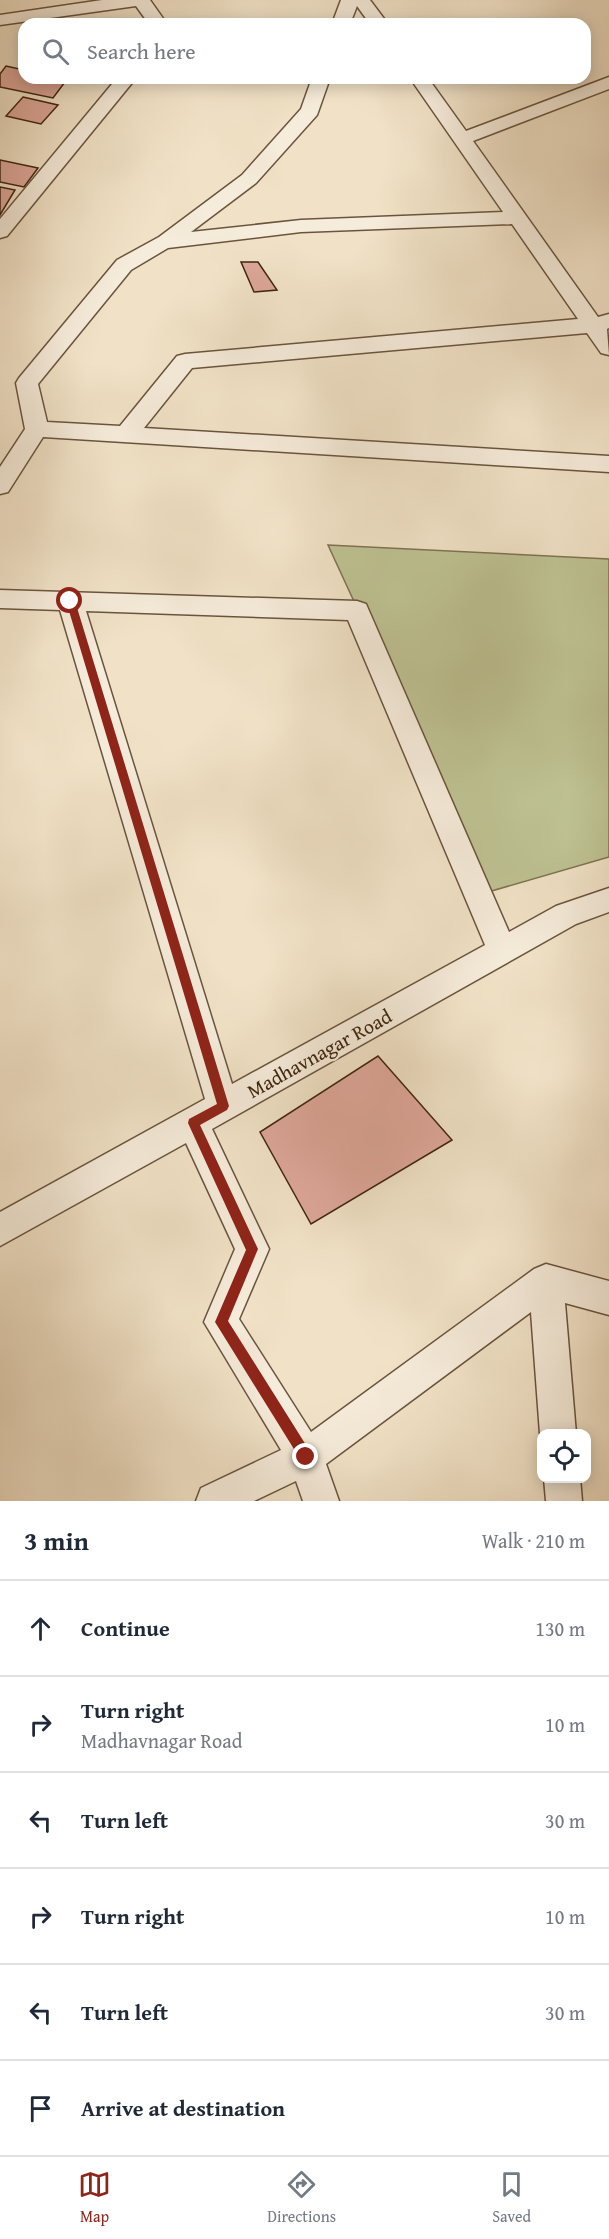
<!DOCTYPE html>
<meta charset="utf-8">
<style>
:root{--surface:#fff;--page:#f6f6f7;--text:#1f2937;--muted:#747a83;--line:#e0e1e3;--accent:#8f2418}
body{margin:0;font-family:"Gentium Book Plus",serif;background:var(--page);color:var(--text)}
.controls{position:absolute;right:18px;bottom:18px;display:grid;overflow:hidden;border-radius:12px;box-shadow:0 3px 15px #0003}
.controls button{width:54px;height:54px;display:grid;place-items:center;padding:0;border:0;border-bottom:2px solid var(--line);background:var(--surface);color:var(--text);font:30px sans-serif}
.stop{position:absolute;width:18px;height:18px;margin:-14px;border:4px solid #8f2418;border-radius:50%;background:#fff}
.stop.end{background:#8f2418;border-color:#fff;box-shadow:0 2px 6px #0008}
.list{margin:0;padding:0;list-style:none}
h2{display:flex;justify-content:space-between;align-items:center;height:78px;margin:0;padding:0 24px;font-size:26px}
h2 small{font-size:20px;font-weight:400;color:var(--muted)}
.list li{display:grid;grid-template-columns:39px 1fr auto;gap:18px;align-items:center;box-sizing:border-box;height:96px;padding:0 24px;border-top:2px solid var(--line)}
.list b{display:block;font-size:22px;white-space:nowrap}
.list p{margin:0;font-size:20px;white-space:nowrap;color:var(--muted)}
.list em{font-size:20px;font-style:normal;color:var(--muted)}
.icon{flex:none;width:33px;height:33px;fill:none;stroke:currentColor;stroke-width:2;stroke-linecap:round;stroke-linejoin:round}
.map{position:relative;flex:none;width:609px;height:1501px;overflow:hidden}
.search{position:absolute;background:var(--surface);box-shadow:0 3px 15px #0003;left:18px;right:18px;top:18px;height:66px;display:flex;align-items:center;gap:15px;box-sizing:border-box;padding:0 21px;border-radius:18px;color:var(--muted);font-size:22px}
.sheet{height:654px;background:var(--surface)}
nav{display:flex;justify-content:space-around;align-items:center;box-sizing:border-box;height:84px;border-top:2px solid var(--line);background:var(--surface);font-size:16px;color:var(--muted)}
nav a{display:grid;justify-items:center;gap:3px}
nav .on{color:var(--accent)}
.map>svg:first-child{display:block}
</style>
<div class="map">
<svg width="609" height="1501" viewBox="0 0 609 1501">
<rect width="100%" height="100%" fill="#f1e2c7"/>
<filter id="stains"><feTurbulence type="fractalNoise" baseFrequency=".00333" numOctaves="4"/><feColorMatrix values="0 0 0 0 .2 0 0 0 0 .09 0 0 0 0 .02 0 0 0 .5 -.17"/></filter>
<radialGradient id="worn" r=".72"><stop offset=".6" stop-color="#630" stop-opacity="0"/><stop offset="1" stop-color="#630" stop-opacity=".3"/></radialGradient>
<polygon fill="#bec293" stroke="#7e7451" stroke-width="1.5" points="328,545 609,559 609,857 488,892"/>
<g fill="#dea79a" stroke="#3e250f" stroke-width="1.5">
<polygon points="6,66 24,70 24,78 68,78 53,98 0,87 0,74"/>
<polygon points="23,97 58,105 41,124 6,116"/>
<polygon points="0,160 38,168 24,187 0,182"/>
<polygon points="0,187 15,190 0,215"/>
<polygon points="241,262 258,262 277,290 254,292"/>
<polygon points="378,1056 452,1140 311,1224 260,1132"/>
</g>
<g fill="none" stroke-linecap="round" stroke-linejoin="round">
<g stroke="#6b543d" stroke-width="3">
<g id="street">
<polygon points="102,0 150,0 167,24 149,24 136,6 0,25 0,15"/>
<polygon points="341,0 370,0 388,24 370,24 357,6 350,24 332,24"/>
<path d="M609,77V89L473,141L598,317L609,314V328L607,329L609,355L601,353L587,333L192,368L144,428L609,456V472L43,437L8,492L0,494V467L25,429L16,383L19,378L117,260L159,237L242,175L301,109L312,78H330L317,115L256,183L191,232L301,220L503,212L410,78H428L466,131ZM512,224L578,319L185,354L177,356L120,426L47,422L38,384L131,270L168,248L301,232Z"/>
<polygon points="117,78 136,78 7,236 0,238 0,219"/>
<path d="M0,590L357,601L366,604L509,932L556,906L609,888V912L576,924L212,1129L269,1249L239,1319L311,1432L534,1269L546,1264L609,1281V1315L565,1303L576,1434H542V1437L540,1434L531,1312L326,1464L339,1501H303L296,1481L254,1501H196L201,1488L281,1450L204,1322L235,1249L186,1143L0,1246V1212L205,1099L60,610L0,608ZM86,611L348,620L485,945L232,1084Z"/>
<polygon points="544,1478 580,1478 582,1501 546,1501"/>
</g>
</g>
<use href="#street" fill="#f6ecdb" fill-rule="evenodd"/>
</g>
<polygon fill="#8f2418" points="70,598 75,601 229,1106 227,1110 200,1125 258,1249 228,1321 311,1453 313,1457 306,1464 302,1462 215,1322 246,1250 188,1123 189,1119 217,1104 66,601"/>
<g text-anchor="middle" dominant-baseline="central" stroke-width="4.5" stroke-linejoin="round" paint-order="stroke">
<g font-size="20" fill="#3e250f" stroke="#f6ecdb">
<text transform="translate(319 1053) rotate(-29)">Madhavnagar Road</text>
</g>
</g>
<rect width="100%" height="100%" filter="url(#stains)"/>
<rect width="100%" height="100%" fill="url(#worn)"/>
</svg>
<div class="controls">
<button><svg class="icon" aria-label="locate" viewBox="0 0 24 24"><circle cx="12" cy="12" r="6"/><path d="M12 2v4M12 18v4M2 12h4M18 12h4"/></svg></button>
</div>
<div class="stop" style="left:70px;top:601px"></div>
<div class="stop end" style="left:306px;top:1457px"></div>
<div class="search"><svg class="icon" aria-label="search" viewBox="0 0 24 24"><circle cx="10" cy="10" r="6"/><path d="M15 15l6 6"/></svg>Search here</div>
</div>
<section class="sheet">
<h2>3 min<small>Walk · 210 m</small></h2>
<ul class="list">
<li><svg class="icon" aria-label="ahead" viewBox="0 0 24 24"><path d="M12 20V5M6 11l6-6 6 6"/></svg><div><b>Continue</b></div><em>130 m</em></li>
<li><svg class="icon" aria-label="right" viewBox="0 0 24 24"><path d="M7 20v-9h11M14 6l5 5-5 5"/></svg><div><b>Turn right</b><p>Madhavnagar Road</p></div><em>10 m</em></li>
<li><svg class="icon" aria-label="left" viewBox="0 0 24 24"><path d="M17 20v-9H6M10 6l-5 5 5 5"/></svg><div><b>Turn left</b></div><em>30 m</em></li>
<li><svg class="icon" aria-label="right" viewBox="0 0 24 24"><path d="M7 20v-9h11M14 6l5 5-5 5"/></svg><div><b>Turn right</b></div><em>10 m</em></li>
<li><svg class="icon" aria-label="left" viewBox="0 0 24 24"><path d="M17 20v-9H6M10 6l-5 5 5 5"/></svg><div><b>Turn left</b></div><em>30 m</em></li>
<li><svg class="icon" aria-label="arrive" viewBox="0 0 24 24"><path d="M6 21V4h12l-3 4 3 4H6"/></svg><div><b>Arrive at destination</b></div></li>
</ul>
</section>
<nav>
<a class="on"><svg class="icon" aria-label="map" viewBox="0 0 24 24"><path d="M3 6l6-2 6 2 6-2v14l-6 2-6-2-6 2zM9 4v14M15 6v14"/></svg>Map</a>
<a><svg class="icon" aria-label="directions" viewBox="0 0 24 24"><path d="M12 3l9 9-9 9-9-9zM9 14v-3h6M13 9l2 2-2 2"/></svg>Directions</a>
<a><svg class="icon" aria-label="saved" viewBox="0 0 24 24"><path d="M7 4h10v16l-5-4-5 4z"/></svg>Saved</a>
</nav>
